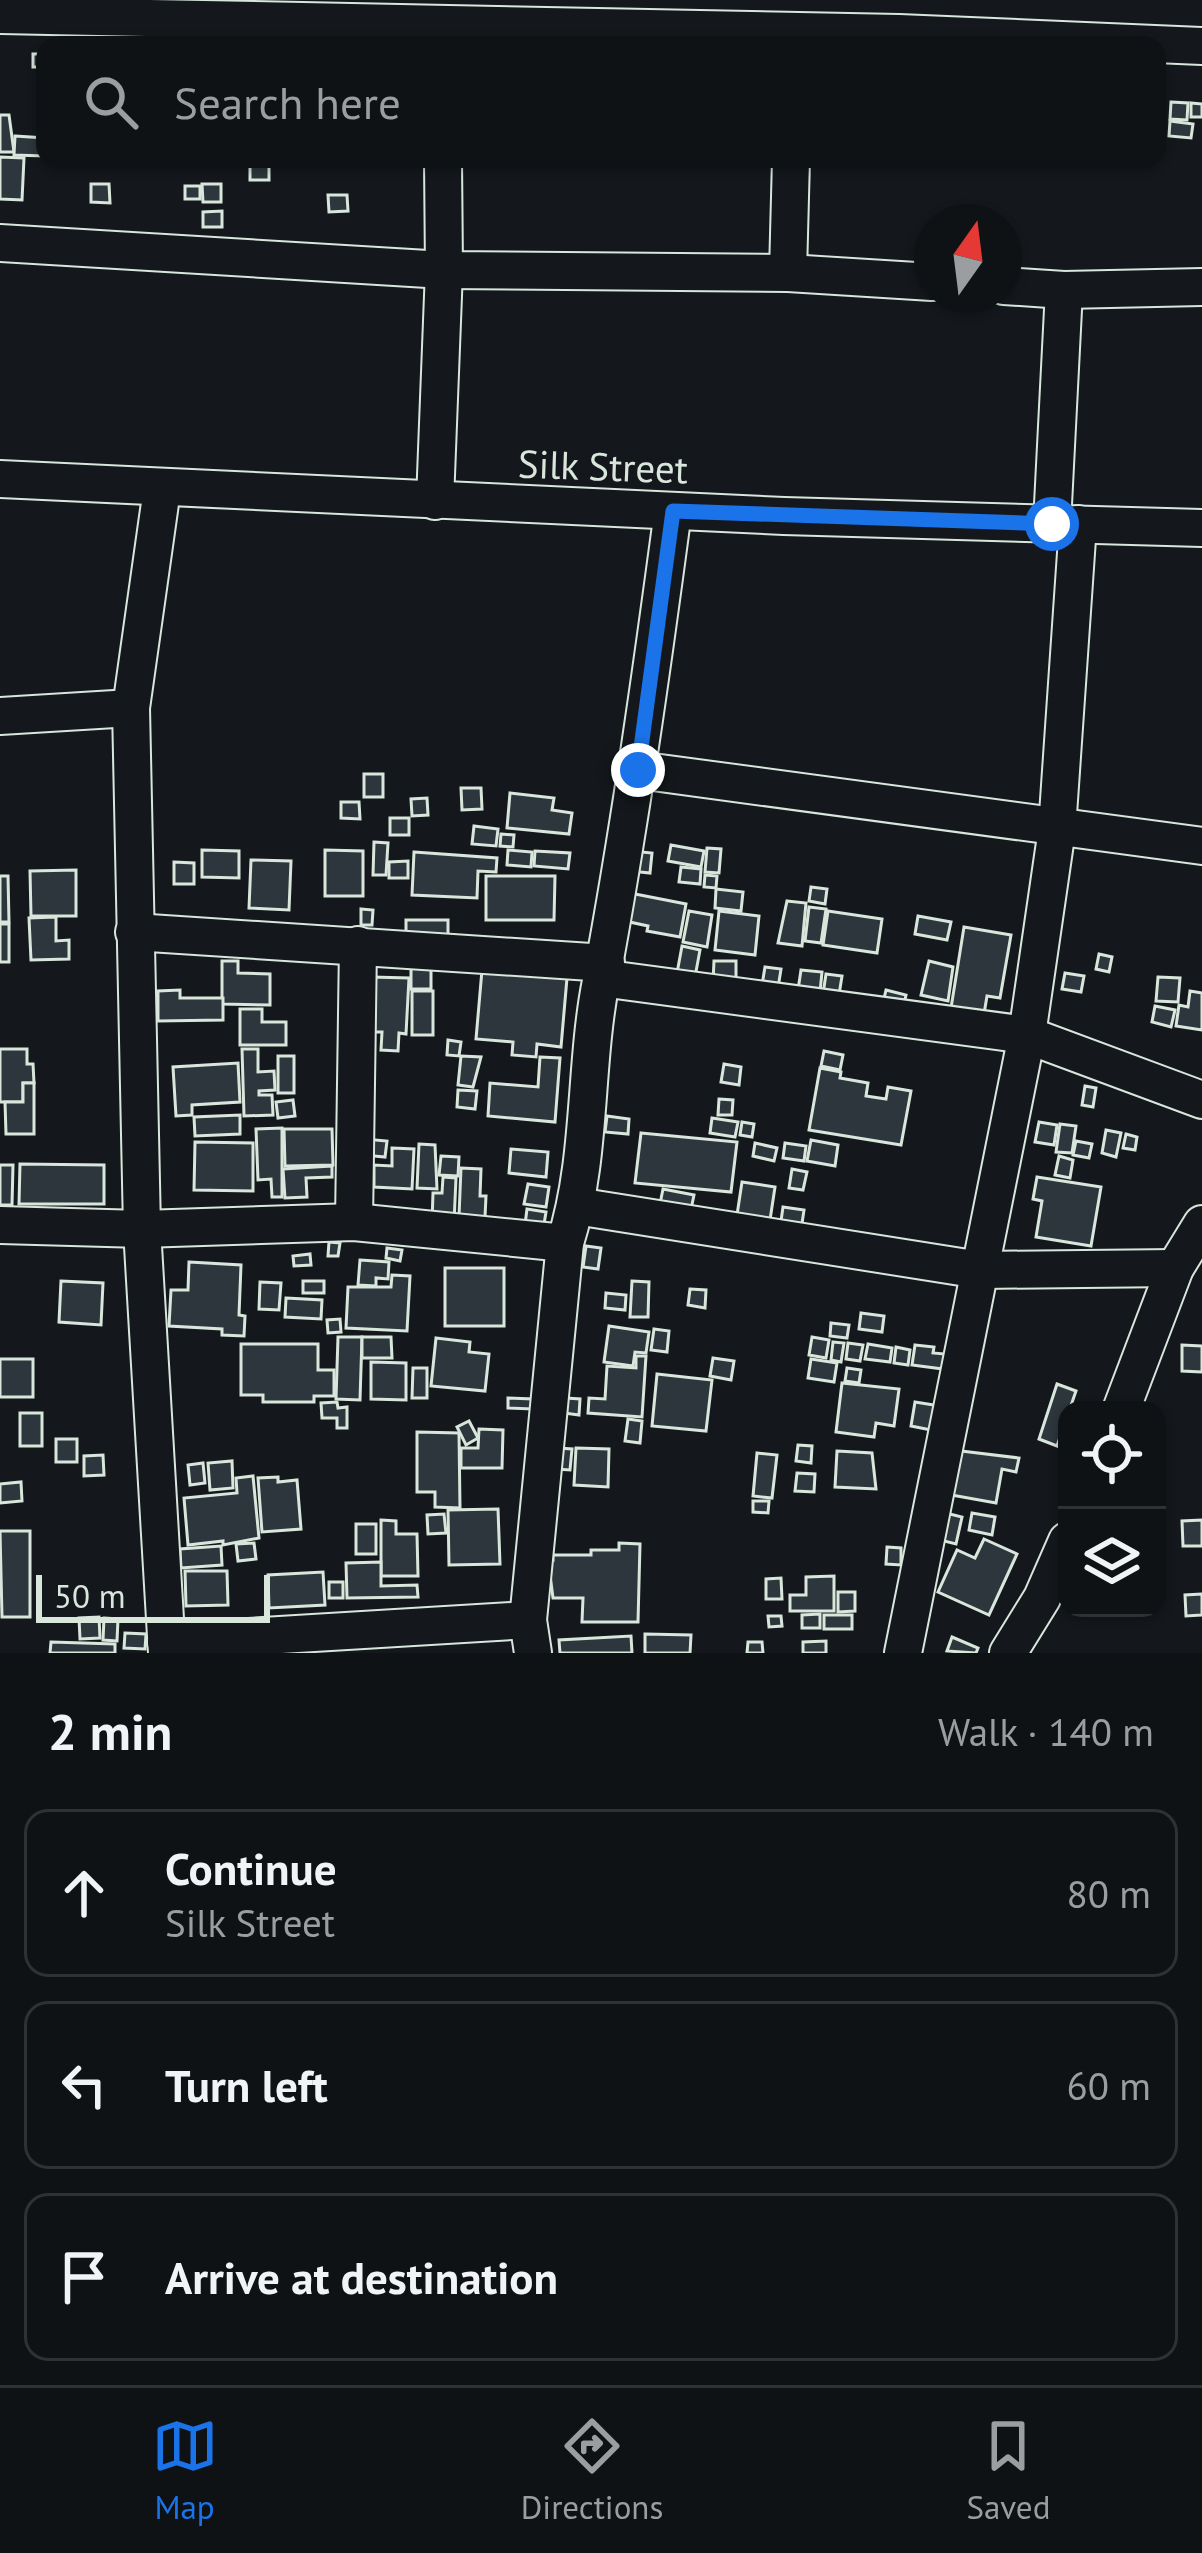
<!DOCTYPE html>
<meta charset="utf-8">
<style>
:root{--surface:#0f1215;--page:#1d2022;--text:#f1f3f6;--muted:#9b9ea0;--line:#2f3234;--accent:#1a73e8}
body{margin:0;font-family:"PT Sans",sans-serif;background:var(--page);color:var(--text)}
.controls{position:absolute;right:36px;bottom:36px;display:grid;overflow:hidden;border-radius:24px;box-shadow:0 3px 9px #0004}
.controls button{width:108px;height:108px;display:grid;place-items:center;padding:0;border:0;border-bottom:3px solid var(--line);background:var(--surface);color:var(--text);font:60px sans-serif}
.compass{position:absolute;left:914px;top:204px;width:108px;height:108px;border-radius:50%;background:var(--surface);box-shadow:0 3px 9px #0004;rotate:14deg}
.scale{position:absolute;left:36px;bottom:30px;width:234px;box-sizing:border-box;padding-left:12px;border:6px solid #d8e6dc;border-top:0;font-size:33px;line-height:42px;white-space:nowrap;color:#d8e6dc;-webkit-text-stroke:9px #14181c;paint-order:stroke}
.stop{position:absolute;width:36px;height:36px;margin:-27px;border:9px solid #1a73e8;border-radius:50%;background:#fff}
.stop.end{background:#1a73e8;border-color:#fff;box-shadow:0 3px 12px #0008}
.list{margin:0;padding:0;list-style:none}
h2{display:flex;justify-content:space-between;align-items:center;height:156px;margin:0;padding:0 48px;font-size:51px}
h2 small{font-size:39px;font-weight:400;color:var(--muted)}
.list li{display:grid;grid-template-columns:78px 1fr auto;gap:36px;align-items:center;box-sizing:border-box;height:168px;margin:0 24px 24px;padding:0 24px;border:3px solid var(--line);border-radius:24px}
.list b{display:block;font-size:45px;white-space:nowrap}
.list p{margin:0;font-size:39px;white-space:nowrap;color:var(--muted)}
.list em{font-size:39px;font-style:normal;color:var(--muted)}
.icon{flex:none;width:66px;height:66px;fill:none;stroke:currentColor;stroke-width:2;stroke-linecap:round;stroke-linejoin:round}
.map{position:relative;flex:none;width:1202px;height:1653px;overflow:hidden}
.search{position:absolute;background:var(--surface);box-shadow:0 3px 9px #0004;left:36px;right:36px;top:36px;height:132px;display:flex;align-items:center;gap:30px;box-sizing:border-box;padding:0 42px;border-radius:24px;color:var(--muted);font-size:45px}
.sheet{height:732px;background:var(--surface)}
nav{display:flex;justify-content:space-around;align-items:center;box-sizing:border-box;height:168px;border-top:3px solid var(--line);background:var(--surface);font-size:33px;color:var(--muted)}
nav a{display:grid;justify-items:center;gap:6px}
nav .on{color:var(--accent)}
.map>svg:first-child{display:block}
</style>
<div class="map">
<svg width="1202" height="1653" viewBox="0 0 1202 1653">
<rect width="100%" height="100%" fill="#14181c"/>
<g fill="#2c363c" stroke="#d8e6dc" stroke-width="3">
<rect x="33" y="54" width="12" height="13"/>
<polygon points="1171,102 1188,103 1187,120 1170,119"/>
<polygon points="1191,103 1202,104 1202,117 1191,117"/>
<polygon points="0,115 9,115 14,152 0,152"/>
<polygon points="1170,121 1193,124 1191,138 1169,136"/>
<polygon points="15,136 45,138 45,156 14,155"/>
<polygon points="0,157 24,158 22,200 0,199"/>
<rect x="250" y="162" width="19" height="18"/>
<polygon points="91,184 109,184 110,203 91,202"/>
<polygon points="202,184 221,184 221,202 203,202"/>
<rect x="185" y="186" width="15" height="13"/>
<polygon points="328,195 347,195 348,211 329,212"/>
<polygon points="222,211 222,227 203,227 203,212"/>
<rect x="364" y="774" width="19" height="23"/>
<polygon points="461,788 481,788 482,809 462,810"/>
<polygon points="510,793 554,798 552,810 572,813 569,834 507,828"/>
<polygon points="427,798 428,815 412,816 411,799"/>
<polygon points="341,802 359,802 360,819 341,818"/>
<rect x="390" y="818" width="19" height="17"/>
<polygon points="474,826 498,829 496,846 472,844"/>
<polygon points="501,834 514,835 513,847 500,846"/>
<polygon points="374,842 388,843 386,875 373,875"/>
<polygon points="671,845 704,851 701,867 668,861"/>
<polygon points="707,848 721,849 719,873 705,872"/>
<polygon points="202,850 239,851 239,878 202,877"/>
<polygon points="325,850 363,851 363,896 325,896"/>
<polygon points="508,850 532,852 531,867 507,865"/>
<polygon points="535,851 570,853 568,869 534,866"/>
<polygon points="632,851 652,853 650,873 630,871"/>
<polygon points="414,852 497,858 496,872 478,871 477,898 412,895"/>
<polygon points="251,860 291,861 289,910 249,908"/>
<polygon points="408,861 408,878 389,878 389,862"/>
<polygon points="174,862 194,863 194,884 174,884"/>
<polygon points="681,867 701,869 700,884 679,882"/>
<polygon points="76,870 76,916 31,916 30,871"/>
<polygon points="705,875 717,876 716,888 704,887"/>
<polygon points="0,876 8,876 9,922 0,922"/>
<polygon points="486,876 555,876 554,920 486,920"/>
<polygon points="811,887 827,889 825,904 809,901"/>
<polygon points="716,889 743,892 741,911 715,908"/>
<polygon points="630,893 686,904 680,937 647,931 648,926 625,921"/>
<polygon points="787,901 806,903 802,946 778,943"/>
<polygon points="809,907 826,909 821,943 805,941"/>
<polygon points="361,909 373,910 372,925 361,925"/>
<polygon points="689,911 712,915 707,947 683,942"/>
<polygon points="719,911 759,916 755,955 715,950"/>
<polygon points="828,911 882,919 877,953 823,945"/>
<polygon points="918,916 951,922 947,940 915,934"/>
<polygon points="56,917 56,941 69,940 69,959 31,960 29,918"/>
<polygon points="406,920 448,920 448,938 406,937"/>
<rect x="0" y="924" width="9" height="38"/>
<polygon points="964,927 1011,935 1000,998 987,996 984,1014 951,1008"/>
<polygon points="682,946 700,950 695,977 677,973"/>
<polygon points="1099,954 1112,957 1109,972 1096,969"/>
<polygon points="222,961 238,961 238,973 270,974 270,1005 222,1004"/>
<polygon points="714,961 736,961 736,982 713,982"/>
<polygon points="929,961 953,967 948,1001 921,995"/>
<polygon points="411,967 431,968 431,989 411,989"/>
<polygon points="765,967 781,969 778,988 762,985"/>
<polygon points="482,970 567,978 561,1047 537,1044 536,1057 512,1055 513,1042 476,1039"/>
<polygon points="801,970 822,972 820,992 798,990"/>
<polygon points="1065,973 1084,976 1081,992 1062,989"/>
<polygon points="826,974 842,976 839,995 823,994"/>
<polygon points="371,977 409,978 406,1034 399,1033 398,1051 381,1050 382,1032 369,1032"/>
<polygon points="1158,977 1180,978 1178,1002 1156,1001"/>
<polygon points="180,990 180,998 223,998 223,1020 158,1021 158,991"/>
<polygon points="886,990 906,995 903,1008 883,1003"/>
<rect x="412" y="991" width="21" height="44"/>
<polygon points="1190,991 1202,993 1202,1030 1176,1026 1179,1005 1188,1007"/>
<polygon points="1155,1006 1175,1010 1171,1027 1152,1022"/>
<polygon points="240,1009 262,1009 262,1022 286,1022 286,1045 240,1045"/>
<polygon points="448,1040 461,1042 459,1056 447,1055"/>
<polygon points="0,1049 27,1049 27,1064 33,1064 34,1083 23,1083 23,1102 0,1102"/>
<polygon points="242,1049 258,1049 258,1072 274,1071 275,1090 259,1091 259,1095 272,1095 273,1115 244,1116"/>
<polygon points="824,1051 843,1055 840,1070 821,1066"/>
<rect x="278" y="1056" width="16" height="37"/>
<polygon points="461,1056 481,1057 473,1087 458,1085"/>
<polygon points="540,1057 560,1058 555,1122 488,1116 490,1083 538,1087"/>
<polygon points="238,1063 240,1102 192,1105 192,1115 176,1116 173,1067"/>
<polygon points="724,1064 741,1067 739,1085 721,1082"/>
<polygon points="820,1068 841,1072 840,1078 868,1083 866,1096 886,1099 888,1087 911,1091 901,1145 809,1130"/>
<polygon points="23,1083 34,1083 34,1134 6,1134 5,1102 23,1102"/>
<polygon points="1085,1086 1096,1088 1093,1107 1082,1105"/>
<polygon points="458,1090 477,1091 475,1109 457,1107"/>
<polygon points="719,1099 733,1100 732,1115 718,1115"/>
<polygon points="293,1100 295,1116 278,1118 276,1102"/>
<polygon points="240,1115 240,1134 195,1136 194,1117"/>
<polygon points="607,1116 629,1119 628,1134 605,1132"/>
<polygon points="712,1118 738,1122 735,1137 710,1133"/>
<polygon points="742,1122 754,1124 752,1137 740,1135"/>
<polygon points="1039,1122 1057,1125 1054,1145 1035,1142"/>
<polygon points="1060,1124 1076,1126 1072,1153 1056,1152"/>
<polygon points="282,1128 282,1197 272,1197 271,1179 258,1180 256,1129"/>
<polygon points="284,1129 332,1129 333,1165 285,1166"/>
<polygon points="1106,1130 1121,1133 1116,1157 1102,1153"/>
<polygon points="641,1133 737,1142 731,1192 635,1183"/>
<polygon points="1126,1134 1137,1137 1135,1150 1123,1148"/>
<polygon points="364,1139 387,1141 385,1157 363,1155"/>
<polygon points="811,1140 838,1145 835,1166 807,1161"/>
<polygon points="1076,1141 1092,1144 1089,1158 1073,1155"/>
<polygon points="195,1142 253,1143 253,1191 194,1190"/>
<polygon points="755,1143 777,1148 774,1161 753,1156"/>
<polygon points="785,1143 806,1146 804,1161 783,1158"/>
<polygon points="419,1144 435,1145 437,1189 417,1188"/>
<polygon points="392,1148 414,1149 412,1189 374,1187 374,1165 392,1166"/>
<polygon points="511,1149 548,1152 546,1177 509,1173"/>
<polygon points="441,1156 459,1157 458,1176 439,1175"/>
<polygon points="1059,1156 1073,1160 1070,1178 1055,1175"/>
<polygon points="20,1164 104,1165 104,1204 19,1204"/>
<polygon points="0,1165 13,1165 12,1205 0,1205"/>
<polygon points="332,1166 332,1177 306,1178 307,1197 285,1198 283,1169"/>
<polygon points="461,1168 481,1169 480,1196 486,1196 485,1217 459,1216"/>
<polygon points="792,1169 807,1172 803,1190 789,1188"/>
<polygon points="443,1177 456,1178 454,1223 432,1222 433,1193 442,1193"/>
<polygon points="1037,1177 1101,1187 1091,1246 1036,1237 1042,1201 1033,1199"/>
<polygon points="742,1182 775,1187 770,1220 737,1215"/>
<polygon points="528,1184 549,1187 546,1207 524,1204"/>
<polygon points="663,1189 694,1195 690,1214 660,1204"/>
<polygon points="783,1207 804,1210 800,1237 779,1235"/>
<polygon points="527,1209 546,1212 541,1243 523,1240"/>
<polygon points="329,1242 340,1243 338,1256 328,1256"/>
<polygon points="586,1246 601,1248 598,1269 583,1267"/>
<polygon points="387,1248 402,1250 400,1261 386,1258"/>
<polygon points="310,1254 311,1265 294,1266 293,1256"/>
<polygon points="360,1260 389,1262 388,1279 376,1278 376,1286 358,1285"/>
<polygon points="189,1262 241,1265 239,1315 245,1316 244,1336 222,1335 222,1329 169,1326 171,1290 188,1290"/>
<rect x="445" y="1268" width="59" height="58"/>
<polygon points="392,1275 410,1276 407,1331 346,1328 348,1287 391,1287"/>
<polygon points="61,1281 103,1283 101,1325 59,1322"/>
<rect x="303" y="1281" width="21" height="12"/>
<polygon points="632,1281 649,1282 648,1317 630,1317"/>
<polygon points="260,1282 281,1283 279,1310 259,1309"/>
<polygon points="690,1289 706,1290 705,1308 688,1305"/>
<polygon points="606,1293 626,1295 625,1310 605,1308"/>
<polygon points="286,1298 322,1300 321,1319 285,1317"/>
<polygon points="861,1313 884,1316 882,1332 859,1329"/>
<polygon points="340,1319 341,1332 328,1333 327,1320"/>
<polygon points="831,1323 849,1325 847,1338 830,1336"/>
<polygon points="609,1326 649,1332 646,1353 635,1352 633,1366 604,1362"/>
<polygon points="654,1329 669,1331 667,1352 651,1350"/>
<polygon points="338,1337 362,1337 360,1400 336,1399"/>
<polygon points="362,1337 391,1337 392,1358 362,1358"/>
<polygon points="812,1337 829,1340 826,1358 809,1355"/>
<polygon points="436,1338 470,1342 469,1352 489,1354 485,1391 431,1386"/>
<polygon points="833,1342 844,1343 841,1362 831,1360"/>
<polygon points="848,1343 863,1345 860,1361 846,1359"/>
<polygon points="241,1344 318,1344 318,1370 334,1370 334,1396 314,1396 314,1402 263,1402 263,1395 241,1395"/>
<polygon points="868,1344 892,1348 890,1362 865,1359"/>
<polygon points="915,1345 934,1347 933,1353 945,1354 943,1369 912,1365"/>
<polygon points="1182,1345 1202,1346 1202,1372 1182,1371"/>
<polygon points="896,1347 910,1350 908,1365 894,1363"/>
<polygon points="636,1356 646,1356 642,1417 588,1413 589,1398 605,1399 607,1366 636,1368"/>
<polygon points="713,1358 734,1361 731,1380 710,1376"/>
<rect x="0" y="1359" width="33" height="38"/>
<polygon points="811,1359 837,1363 834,1382 808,1378"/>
<polygon points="371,1362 406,1363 406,1400 371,1399"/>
<polygon points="413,1368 427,1368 427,1398 412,1398"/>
<polygon points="847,1368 861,1370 859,1383 845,1381"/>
<polygon points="657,1374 712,1380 706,1431 652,1426"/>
<polygon points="842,1383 899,1389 894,1426 876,1423 874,1437 836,1432"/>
<polygon points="1057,1384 1076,1391 1057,1446 1039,1439"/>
<polygon points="508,1398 533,1399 533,1409 508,1408"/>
<polygon points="566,1398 580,1399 579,1415 564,1413"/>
<polygon points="337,1402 338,1408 347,1407 347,1428 337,1428 337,1418 322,1418 321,1403"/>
<polygon points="915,1402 940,1406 936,1431 911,1426"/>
<rect x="20" y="1413" width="22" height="33"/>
<polygon points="628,1419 642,1421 640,1443 625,1441"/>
<polygon points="469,1421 478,1438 466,1445 457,1427"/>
<polygon points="479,1429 503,1430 502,1468 461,1468 461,1448 478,1448"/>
<polygon points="417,1432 459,1433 460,1508 435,1507 435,1492 417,1492"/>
<rect x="56" y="1439" width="21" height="23"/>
<polygon points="798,1445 812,1446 811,1463 796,1461"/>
<polygon points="558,1448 572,1449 570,1470 556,1469"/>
<polygon points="576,1448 609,1449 608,1487 574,1485"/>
<polygon points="953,1450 1019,1458 1016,1472 1002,1469 996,1503 946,1494"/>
<polygon points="837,1451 872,1453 876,1489 835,1487"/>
<polygon points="757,1453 777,1455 772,1498 753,1496"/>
<polygon points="103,1455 104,1475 84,1476 84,1456"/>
<polygon points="232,1461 233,1488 210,1490 208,1463"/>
<polygon points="203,1463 205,1483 190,1485 188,1465"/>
<polygon points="797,1473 815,1474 814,1492 795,1491"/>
<polygon points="253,1476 259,1538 223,1545 223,1541 188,1545 184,1498 237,1493 236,1478"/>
<polygon points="278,1477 278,1482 297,1480 301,1529 262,1532 258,1478"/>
<polygon points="21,1482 22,1501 0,1503 0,1484"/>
<polygon points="753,1501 769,1501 768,1513 753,1512"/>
<polygon points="498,1509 500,1564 449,1565 448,1510"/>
<polygon points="942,1512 962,1517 956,1544 936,1539"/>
<polygon points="972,1513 995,1517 992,1535 969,1530"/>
<polygon points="444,1514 446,1533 428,1534 427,1515"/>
<polygon points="381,1520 396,1521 396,1534 417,1534 418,1576 381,1576"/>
<polygon points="1202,1520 1202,1546 1183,1546 1182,1521"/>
<rect x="356" y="1524" width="20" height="30"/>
<polygon points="0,1531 30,1531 30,1617 2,1617"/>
<polygon points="984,1539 1017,1554 989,1615 938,1592 957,1550 975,1558"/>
<polygon points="254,1543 256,1559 238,1561 236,1544"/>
<polygon points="619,1543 640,1544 638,1622 582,1622 583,1598 553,1598 548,1559 553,1560 553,1555 591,1555 591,1550 619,1550"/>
<polygon points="221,1546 222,1565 181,1568 180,1549"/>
<polygon points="887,1547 901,1548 901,1565 886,1564"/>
<polygon points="381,1562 381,1586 417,1585 418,1597 347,1598 346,1563"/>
<polygon points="185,1571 227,1571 228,1605 186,1606"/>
<polygon points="323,1572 325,1605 269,1608 268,1575"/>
<polygon points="834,1576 834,1611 790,1611 790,1595 806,1595 806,1577"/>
<polygon points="781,1578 782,1599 766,1599 766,1579"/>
<rect x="329" y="1582" width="14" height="16"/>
<polygon points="838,1592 855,1592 855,1611 838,1612"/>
<polygon points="1202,1594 1202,1615 1186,1616 1185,1595"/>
<polygon points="820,1614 820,1628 802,1628 802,1615"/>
<rect x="824" y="1615" width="28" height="14"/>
<polygon points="768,1616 781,1616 782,1626 769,1627"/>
<polygon points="99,1617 100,1638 80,1639 79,1618"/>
<polygon points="104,1618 118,1619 117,1641 103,1640"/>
<polygon points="125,1633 146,1634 145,1649 124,1648"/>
<polygon points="645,1634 691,1635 690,1653 645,1653"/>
<polygon points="631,1636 632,1653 560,1653 559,1640"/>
<polygon points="952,1637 978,1648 976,1653 947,1651"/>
<polygon points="826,1641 826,1653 803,1653 803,1642"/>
<polygon points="51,1642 115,1644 115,1653 50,1653"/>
<polygon points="748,1642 762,1642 763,1653 747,1653"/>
</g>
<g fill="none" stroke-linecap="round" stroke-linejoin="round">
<g stroke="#d8e6dc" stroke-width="40">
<g id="minor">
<polyline points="0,15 899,33 1202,46"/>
<polyline points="0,243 444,270 788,273 932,282"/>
<polyline points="788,273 791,159"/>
<polyline points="1004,286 1064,290 1202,287"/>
<polyline points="0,479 784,516 1202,528"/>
<polyline points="162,489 131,708 142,1229 167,1653"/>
<polyline points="435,501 444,270 443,159"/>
<polyline points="1052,524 1064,290"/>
<polyline points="0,716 131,708"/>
<polyline points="638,770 1202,846"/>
<polyline points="134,932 606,963"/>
<polyline points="601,978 1027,1035 1202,1100"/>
<polyline points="576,1206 980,1270 1175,1268"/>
<polyline points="354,1222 358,945"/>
<polyline points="0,1225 142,1229 354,1222 565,1243"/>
<polyline points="1121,1410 1175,1268 1202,1224"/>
<polyline points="166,1642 528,1620"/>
<path d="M533,1653L528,1620L565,1243C592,1158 584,1067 601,981C630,825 652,668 673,511"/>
<polyline points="903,1653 1027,1035 1057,829 1078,524"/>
<polyline points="1008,1653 1042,1598 1067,1541"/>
</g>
</g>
<use href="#minor" stroke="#14181c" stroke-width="36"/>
</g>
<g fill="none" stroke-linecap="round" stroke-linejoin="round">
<polyline stroke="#1a73e8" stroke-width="15" points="638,770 673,511 1052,524"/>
</g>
<g text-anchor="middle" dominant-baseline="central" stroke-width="9" stroke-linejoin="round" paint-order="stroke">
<g font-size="39" fill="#d8e6dc" stroke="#14181c">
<text transform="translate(603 466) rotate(2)">Silk Street</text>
</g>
</g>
</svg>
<div class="controls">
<button><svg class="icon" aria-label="locate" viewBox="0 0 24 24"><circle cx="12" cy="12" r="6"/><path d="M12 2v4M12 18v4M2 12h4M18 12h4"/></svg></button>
<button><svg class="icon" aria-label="layers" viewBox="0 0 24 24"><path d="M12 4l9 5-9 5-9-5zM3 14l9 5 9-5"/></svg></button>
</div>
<svg class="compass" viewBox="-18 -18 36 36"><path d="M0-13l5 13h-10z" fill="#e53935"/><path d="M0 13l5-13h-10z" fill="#9b9ea0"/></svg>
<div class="scale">50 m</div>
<div class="stop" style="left:1052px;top:524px"></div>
<div class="stop end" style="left:638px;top:770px"></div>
<div class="search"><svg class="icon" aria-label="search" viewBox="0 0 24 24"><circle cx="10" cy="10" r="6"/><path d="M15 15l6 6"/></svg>Search here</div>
</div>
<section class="sheet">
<h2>2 min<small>Walk · 140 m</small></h2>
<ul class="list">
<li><svg class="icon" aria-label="ahead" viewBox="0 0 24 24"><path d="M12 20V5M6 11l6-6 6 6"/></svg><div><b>Continue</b><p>Silk Street</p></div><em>80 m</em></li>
<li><svg class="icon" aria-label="left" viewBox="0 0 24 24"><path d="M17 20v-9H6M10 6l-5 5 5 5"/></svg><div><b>Turn left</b></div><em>60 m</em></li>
<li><svg class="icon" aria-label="arrive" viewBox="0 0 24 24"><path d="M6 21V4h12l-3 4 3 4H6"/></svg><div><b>Arrive at destination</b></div></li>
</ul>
</section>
<nav>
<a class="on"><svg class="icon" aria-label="map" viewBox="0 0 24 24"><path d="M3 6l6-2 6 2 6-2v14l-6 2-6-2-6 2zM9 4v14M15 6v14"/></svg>Map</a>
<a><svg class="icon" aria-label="directions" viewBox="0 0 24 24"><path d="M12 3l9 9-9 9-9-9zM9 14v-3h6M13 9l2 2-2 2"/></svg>Directions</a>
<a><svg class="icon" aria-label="saved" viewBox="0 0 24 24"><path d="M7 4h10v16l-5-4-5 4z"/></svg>Saved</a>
</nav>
